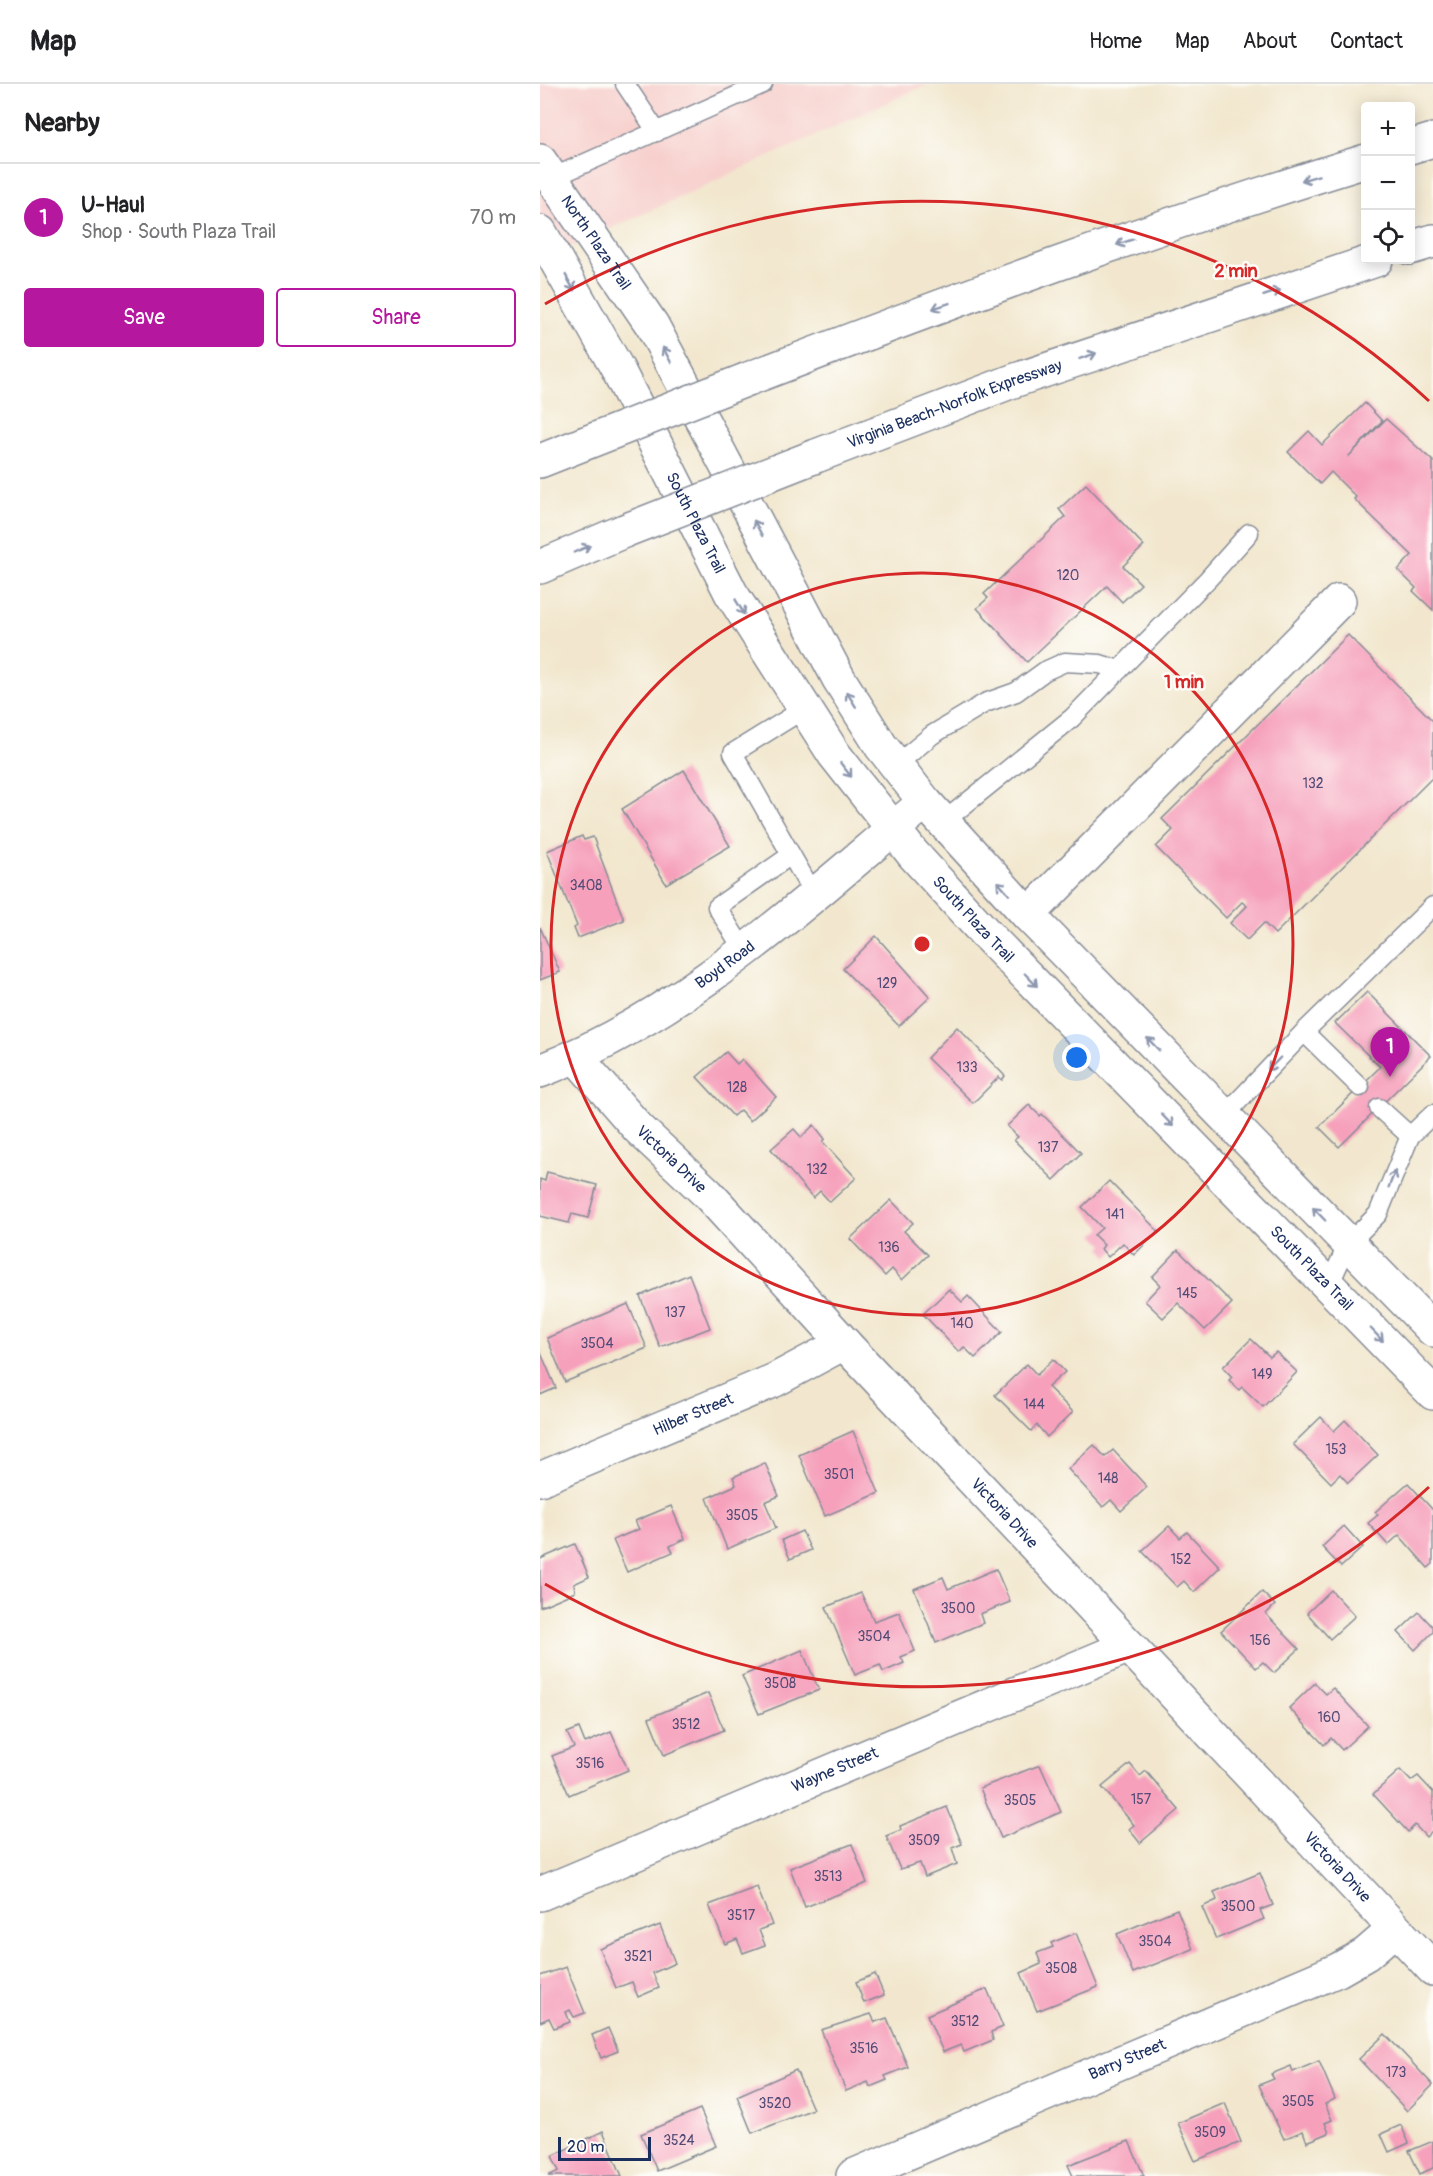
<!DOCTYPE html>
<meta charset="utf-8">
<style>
:root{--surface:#fff;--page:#f2f2f2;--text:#202124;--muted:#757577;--line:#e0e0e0;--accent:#b5179e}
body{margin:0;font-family:Pangolin,sans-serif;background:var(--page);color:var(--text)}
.controls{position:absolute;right:18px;top:18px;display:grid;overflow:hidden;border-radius:6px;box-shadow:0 3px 15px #0003}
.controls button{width:54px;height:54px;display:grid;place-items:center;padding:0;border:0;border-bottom:2px solid var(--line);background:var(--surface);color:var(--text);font:30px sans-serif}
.scale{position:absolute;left:18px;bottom:15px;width:93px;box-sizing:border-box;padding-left:6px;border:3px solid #1b2f5e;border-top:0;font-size:16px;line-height:21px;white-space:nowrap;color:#1b2f5e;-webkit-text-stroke:4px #fdfcf7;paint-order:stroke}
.you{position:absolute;left:537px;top:974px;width:21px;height:21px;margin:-15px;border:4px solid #fff;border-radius:50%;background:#1a73e8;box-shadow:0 0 0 9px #1a73e833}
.badge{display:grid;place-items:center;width:39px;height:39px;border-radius:50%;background:var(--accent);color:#fff;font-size:20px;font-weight:700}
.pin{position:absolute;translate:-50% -50px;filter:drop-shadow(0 2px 3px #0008)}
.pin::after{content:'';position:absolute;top:32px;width:21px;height:18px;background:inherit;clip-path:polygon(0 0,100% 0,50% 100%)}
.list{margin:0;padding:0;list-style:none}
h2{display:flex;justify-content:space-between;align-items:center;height:78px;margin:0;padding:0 24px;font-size:26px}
h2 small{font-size:20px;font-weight:400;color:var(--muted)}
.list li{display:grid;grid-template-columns:39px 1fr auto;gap:18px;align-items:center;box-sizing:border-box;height:108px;padding:0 24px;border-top:2px solid var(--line)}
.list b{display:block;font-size:22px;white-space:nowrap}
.list p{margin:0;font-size:20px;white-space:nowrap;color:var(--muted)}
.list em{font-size:20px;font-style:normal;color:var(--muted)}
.actions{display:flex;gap:12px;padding:18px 24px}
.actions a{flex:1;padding:14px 0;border:2px solid var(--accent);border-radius:6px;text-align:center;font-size:21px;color:var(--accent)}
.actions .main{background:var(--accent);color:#fff}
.icon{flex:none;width:33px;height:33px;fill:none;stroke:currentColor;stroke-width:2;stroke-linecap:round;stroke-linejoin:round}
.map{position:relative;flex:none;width:893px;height:2092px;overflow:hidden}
header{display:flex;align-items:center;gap:36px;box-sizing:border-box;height:84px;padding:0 30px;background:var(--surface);border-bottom:2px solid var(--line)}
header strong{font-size:28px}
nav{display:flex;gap:33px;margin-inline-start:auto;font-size:21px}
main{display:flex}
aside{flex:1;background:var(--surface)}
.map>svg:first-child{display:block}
</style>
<header>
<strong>Map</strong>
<nav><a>Home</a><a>Map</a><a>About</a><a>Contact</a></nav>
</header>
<main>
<aside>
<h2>Nearby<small></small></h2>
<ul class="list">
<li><span class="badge">1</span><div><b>U-Haul</b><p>Shop · South Plaza Trail</p></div><em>70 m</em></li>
</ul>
<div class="actions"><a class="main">Save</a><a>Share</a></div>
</aside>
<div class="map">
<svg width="893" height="2092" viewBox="0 0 893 2092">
<rect width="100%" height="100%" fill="#fdfcf7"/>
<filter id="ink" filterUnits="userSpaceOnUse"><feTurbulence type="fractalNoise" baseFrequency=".0167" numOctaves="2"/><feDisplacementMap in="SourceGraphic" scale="12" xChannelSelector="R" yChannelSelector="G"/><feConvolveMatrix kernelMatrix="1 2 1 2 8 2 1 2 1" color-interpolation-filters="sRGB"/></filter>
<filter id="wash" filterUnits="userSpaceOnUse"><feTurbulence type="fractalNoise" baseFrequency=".008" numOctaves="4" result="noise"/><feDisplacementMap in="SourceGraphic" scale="24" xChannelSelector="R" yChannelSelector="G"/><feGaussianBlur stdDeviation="1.35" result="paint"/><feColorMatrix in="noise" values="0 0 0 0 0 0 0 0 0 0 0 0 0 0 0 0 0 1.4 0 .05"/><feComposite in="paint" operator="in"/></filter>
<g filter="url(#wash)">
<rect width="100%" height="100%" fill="#f2e7ce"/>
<polygon fill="#f7d0cd" points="0,0 388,0 0,177"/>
<g id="blocks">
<g fill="#f6a0bc">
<polygon points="825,319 842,337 808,373 846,335 893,377 893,526 873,507 876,504 858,486 872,471 814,415 816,413 791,388 780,400 748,368 769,347 782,361"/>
<polygon points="546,400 604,462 583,482 601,500 582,518 567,502 487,578 437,524 448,514 444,510 525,433 519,425"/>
<polygon points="808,551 893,637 893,693 735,850 724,839 707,856 690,839 707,822 702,818 686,834 616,763 633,746 622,735"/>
<polygon points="144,686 190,762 126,800 82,725"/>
<polygon points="42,752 44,756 53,753 84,836 38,854 34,844 37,842 7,767"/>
<polygon points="0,843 20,888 0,896"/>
<polygon points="336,852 390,913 359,942 303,885"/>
<polygon points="827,908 891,972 799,1063 779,1043 840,983 795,939"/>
<polygon points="417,943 465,992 462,996 459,993 433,1019 387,974"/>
<polygon points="186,968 197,980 202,975 236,1013 210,1037 200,1026 193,1032 157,993"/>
<polygon points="489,1021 500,1032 502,1030 541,1069 514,1096 474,1056 478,1053 467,1042"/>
<polygon points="274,1041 285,1055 282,1057 316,1094 290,1118 280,1107 273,1114 231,1065 254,1045 261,1053"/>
<polygon points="7,1088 57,1101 48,1134 32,1130 29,1139 0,1132 0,1095 5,1097"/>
<polygon points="569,1097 618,1147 594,1171 583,1159 568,1173 561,1165 564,1161 554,1151 562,1144 542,1123"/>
<polygon points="351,1116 373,1139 364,1147 388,1171 362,1196 352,1185 345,1192 310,1155"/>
<polygon points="638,1166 692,1219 665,1246 638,1219 623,1234 605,1217 620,1201 612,1193"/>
<polygon points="149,1190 170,1244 120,1263 100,1212"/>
<polygon points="409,1205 422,1218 428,1212 462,1248 435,1274 424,1263 419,1268 383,1230"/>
<polygon points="88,1220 107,1264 25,1298 7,1254"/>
<polygon points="711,1255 730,1273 736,1268 757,1288 723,1323 702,1303 699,1306 689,1296 692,1293 683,1283"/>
<polygon points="0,1267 16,1304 0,1311"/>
<polygon points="513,1275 525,1288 508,1303 533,1328 507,1353 497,1341 491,1347 455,1311 487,1280 497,1291"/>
<polygon points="781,1333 794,1347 805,1336 838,1371 808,1399 800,1390 791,1399 753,1360"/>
<polygon points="313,1347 339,1409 285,1432 259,1371"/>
<polygon points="554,1361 565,1373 573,1366 607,1403 581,1427 571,1416 563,1423 528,1385"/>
<polygon points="225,1379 239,1412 225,1418 236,1444 187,1465 167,1414 196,1401 193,1393"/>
<polygon points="868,1399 893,1426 893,1480 888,1484 859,1451 848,1461 828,1439 838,1431 835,1428"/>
<polygon points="131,1422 145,1455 130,1462 133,1468 87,1488 73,1456 99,1445 95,1437"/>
<polygon points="629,1442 640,1454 647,1448 680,1483 654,1508 644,1497 637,1503 602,1467"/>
<polygon points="804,1442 823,1463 801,1483 782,1463"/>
<polygon points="262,1447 271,1466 250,1475 242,1456"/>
<polygon points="35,1460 49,1493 34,1500 35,1508 0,1523 0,1475"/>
<polygon points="456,1485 470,1518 440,1530 443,1539 396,1559 374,1505 403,1493 408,1505"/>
<polygon points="791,1506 815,1532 790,1555 767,1529"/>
<polygon points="722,1508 735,1521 726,1530 759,1565 734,1589 723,1578 716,1584 681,1547"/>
<polygon points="321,1509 334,1537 359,1528 375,1567 361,1573 364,1579 343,1588 340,1581 315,1591 286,1523"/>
<polygon points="879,1528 893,1543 893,1548 875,1566 858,1548"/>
<polygon points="262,1566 279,1606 219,1630 202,1592"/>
<polygon points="775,1599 786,1610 793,1604 828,1642 802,1666 791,1654 784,1661 749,1624"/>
<polygon points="168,1609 184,1646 124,1671 109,1634"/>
<polygon points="39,1644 45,1659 71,1648 88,1686 29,1711 12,1672 34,1663 27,1649"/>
<polygon points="590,1680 600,1692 606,1687 639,1726 600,1759 589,1745 594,1741 562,1703"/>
<polygon points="500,1681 521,1728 461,1754 440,1704"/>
<polygon points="860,1686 871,1697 878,1692 893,1708 893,1746 886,1753 875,1741 868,1748 833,1710"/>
<polygon points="407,1723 422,1760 412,1764 417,1780 385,1793 380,1779 360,1785 346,1752 361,1746 360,1742"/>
<polygon points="312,1760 327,1799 265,1823 250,1784"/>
<polygon points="720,1789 733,1821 720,1826 724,1835 676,1855 662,1823 677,1816 674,1808"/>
<polygon points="217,1803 232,1841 219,1846 225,1861 203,1869 197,1855 185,1860 169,1821"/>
<polygon points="637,1825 653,1865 593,1889 577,1850"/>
<polygon points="120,1841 135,1879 113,1889 119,1904 98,1913 92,1898 76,1904 60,1865"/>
<polygon points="536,1849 558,1903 497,1927 481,1889 501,1880 497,1869 513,1863 511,1859"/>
<polygon points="26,1883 45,1929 34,1933 30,1926 26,1928 30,1938 14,1944 9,1934 0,1938 0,1892"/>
<polygon points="335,1890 344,1911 324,1919 316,1898"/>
<polygon points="447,1905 463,1943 451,1948 453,1956 424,1968 421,1961 403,1968 387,1931"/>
<polygon points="331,1930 335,1938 347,1934 368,1983 345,1992 347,1996 330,2003 328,1998 306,2007 281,1946"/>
<polygon points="68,1944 78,1967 61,1974 52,1951"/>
<polygon points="845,1950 893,2001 867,2027 819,1975"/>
<polygon points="779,1977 795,2015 785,2020 792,2036 785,2039 789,2049 767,2058 763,2047 744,2055 719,2001 734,1995 731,1990 751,1982 753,1988"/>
<polygon points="256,1986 273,2025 212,2049 197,2012"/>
<polygon points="685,2019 701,2058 655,2077 638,2039"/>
<polygon points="160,2025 176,2062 117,2087 101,2050"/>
<polygon points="861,2041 869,2059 849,2068 841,2050"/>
<polygon points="63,2047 82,2092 8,2092 19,2087 12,2072"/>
<polygon points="589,2057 604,2092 533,2092 528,2081"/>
<polygon points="893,2057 893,2084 880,2090 869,2067"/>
</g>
</g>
</g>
<g filter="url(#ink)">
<use href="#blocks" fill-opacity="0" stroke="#868b96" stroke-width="1.5"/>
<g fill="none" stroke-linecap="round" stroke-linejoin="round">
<g stroke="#868b96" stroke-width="21">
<g id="lane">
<polyline points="85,0 117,48"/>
<polyline points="5,97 223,0"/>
<polyline points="264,625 193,669 274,811"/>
<polyline points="356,681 392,651 445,619 476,608 505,587 525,578 560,580 579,586"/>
<polyline points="403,738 532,634 668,495 709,449"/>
<polyline points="204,867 177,823 251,771"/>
<polyline points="764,948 893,822"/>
<polyline points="684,1032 764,948 820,1003"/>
<polyline points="870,1052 893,1030"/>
<polyline points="789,1201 808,1160 838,1130 870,1052 839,1024"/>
</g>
</g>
<g stroke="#868b96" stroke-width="36">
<g id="street">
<polyline points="488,831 799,517"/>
<path id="s1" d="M36,973L98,1044L168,1110L304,1259L893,1885"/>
<path id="s2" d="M0,987C148,929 264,818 385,718"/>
<path id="s3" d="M0,1395L235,1296L304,1259"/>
<path id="s4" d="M0,1810L589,1562"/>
<path id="s5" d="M313,2092L798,1886L826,1870L855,1845"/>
</g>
</g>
<g stroke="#868b96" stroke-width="36">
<g id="secondary">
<path id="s6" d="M0,77L112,241L299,595L341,662L385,718L488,831L893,1246"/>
<path id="s7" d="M0,148L77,284L191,509L294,670L373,770L447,851L893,1309"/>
</g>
</g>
<g stroke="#868b96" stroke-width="36">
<g id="highway">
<polyline points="870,63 893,56"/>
<polyline points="870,164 893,157"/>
<path d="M208,295C412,217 617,141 826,77"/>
<path id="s8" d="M276,372L473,297L836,176"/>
<polyline points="0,377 43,360"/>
<polyline points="0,483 84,447"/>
</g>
</g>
<use href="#lane" stroke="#fff" stroke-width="18"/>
<use href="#street" stroke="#fff" stroke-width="33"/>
<use href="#secondary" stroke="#fff" stroke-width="33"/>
<use href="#highway" stroke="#fff" stroke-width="33"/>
<g stroke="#868b96" stroke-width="36" stroke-linecap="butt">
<g id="highway-bridge">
<polyline points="43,360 208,295"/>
<polyline points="84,447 276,372"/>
</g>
</g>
<use href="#highway-bridge" stroke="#fff" stroke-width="33"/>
</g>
<defs><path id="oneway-shaft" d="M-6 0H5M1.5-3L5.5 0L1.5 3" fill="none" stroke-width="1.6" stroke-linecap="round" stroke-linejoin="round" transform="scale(1.5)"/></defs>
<g stroke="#8d97ae">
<use href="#oneway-shaft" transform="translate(770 94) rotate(163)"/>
<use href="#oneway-shaft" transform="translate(585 158) rotate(161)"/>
<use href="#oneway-shaft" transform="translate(30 199) rotate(61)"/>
<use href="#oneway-shaft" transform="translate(732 209) rotate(-18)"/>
<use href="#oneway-shaft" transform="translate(401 222) rotate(161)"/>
<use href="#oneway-shaft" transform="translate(127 271) rotate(-118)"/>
<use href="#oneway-shaft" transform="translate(548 272) rotate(-19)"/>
<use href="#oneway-shaft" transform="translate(218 444) rotate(-118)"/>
<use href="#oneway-shaft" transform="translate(42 465) rotate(-23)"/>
<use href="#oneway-shaft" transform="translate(200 523) rotate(59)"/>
<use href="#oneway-shaft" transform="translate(311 615) rotate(-122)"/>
<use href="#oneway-shaft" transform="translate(306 686) rotate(52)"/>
<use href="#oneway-shaft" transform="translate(463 804) rotate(-132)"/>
<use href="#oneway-shaft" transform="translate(491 896) rotate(46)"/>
<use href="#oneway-shaft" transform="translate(613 960) rotate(-134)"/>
<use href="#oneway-shaft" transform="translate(734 980) rotate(134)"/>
<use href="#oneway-shaft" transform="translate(627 1036) rotate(46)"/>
<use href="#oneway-shaft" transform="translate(852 1095) rotate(-68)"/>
<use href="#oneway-shaft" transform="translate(779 1130) rotate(-134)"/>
<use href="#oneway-shaft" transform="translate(837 1251) rotate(46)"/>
</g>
</g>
<g fill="none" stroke="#d62828" stroke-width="3">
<circle cx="382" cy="860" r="371"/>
<path d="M889 1403A743 743 0 0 1 5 1500M5 220A743 743 0 0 1 889 317"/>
</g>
<g text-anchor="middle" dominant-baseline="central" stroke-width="5" stroke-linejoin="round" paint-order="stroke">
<g font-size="14" fill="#524b76">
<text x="528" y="491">120</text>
<text x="773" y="699">132</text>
<text x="46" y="801">3408</text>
<text x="347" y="899">129</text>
<text x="427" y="983">133</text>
<text x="197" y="1003">128</text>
<text x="508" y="1063">137</text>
<text x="277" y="1085">132</text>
<text x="575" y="1130">141</text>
<text x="349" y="1163">136</text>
<text x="647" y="1209">145</text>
<text x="135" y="1228">137</text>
<text x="422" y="1239">140</text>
<text x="57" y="1259">3504</text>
<text x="722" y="1290">149</text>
<text x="494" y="1320">144</text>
<text x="796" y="1365">153</text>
<text x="299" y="1390">3501</text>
<text x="568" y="1394">148</text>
<text x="202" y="1431">3505</text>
<text x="641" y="1475">152</text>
<text x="418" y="1524">3500</text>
<text x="334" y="1552">3504</text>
<text x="720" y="1556">156</text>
<text x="240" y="1599">3508</text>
<text x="789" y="1633">160</text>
<text x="146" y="1640">3512</text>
<text x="50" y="1679">3516</text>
<text x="601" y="1715">157</text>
<text x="480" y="1716">3505</text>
<text x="384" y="1756">3509</text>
<text x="288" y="1792">3513</text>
<text x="698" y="1822">3500</text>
<text x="201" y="1831">3517</text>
<text x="615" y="1857">3504</text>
<text x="98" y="1872">3521</text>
<text x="521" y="1884">3508</text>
<text x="425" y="1937">3512</text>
<text x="324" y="1964">3516</text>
<text x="856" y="1988">173</text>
<text x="758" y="2017">3505</text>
<text x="235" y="2019">3520</text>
<text x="670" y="2048">3509</text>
<text x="139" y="2056">3524</text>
</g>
<g font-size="16" fill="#1b2f5e" stroke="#fdfcf7">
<text stroke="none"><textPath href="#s6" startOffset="99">North Plaza Trail</textPath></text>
<text stroke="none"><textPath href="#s8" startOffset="148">Virginia Beach-Norfolk Expressway</textPath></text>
<text stroke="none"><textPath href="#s7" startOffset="330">South Plaza Trail</textPath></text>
<text stroke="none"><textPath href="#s7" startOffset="816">South Plaza Trail</textPath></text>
<text stroke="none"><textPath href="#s2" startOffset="214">Boyd Road</textPath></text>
<text stroke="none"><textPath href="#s1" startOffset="140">Victoria Drive</textPath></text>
<text stroke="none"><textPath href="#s7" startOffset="1302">South Plaza Trail</textPath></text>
<text stroke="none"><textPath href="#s3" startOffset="166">Hilber Street</textPath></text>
<text stroke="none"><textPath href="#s1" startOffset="626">Victoria Drive</textPath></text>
<text stroke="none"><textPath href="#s4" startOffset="320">Wayne Street</textPath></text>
<text stroke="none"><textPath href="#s1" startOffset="1112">Victoria Drive</textPath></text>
<text stroke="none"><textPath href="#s5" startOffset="298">Barry Street</textPath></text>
</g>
</g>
<circle cx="382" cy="860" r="9" fill="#d62828" stroke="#fdfcf7" stroke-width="3"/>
<g font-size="18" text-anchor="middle" font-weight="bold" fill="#d62828" stroke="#fdfcf7" stroke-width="5" stroke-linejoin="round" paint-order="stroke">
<text x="696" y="193">2 min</text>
<text x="644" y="604">1 min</text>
</g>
</svg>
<div class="controls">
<button>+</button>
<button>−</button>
<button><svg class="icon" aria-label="locate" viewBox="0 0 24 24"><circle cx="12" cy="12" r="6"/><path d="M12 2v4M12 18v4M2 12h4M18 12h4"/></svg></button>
</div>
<div class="scale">20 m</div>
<div class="you"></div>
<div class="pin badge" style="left:850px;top:993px">1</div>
</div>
</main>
